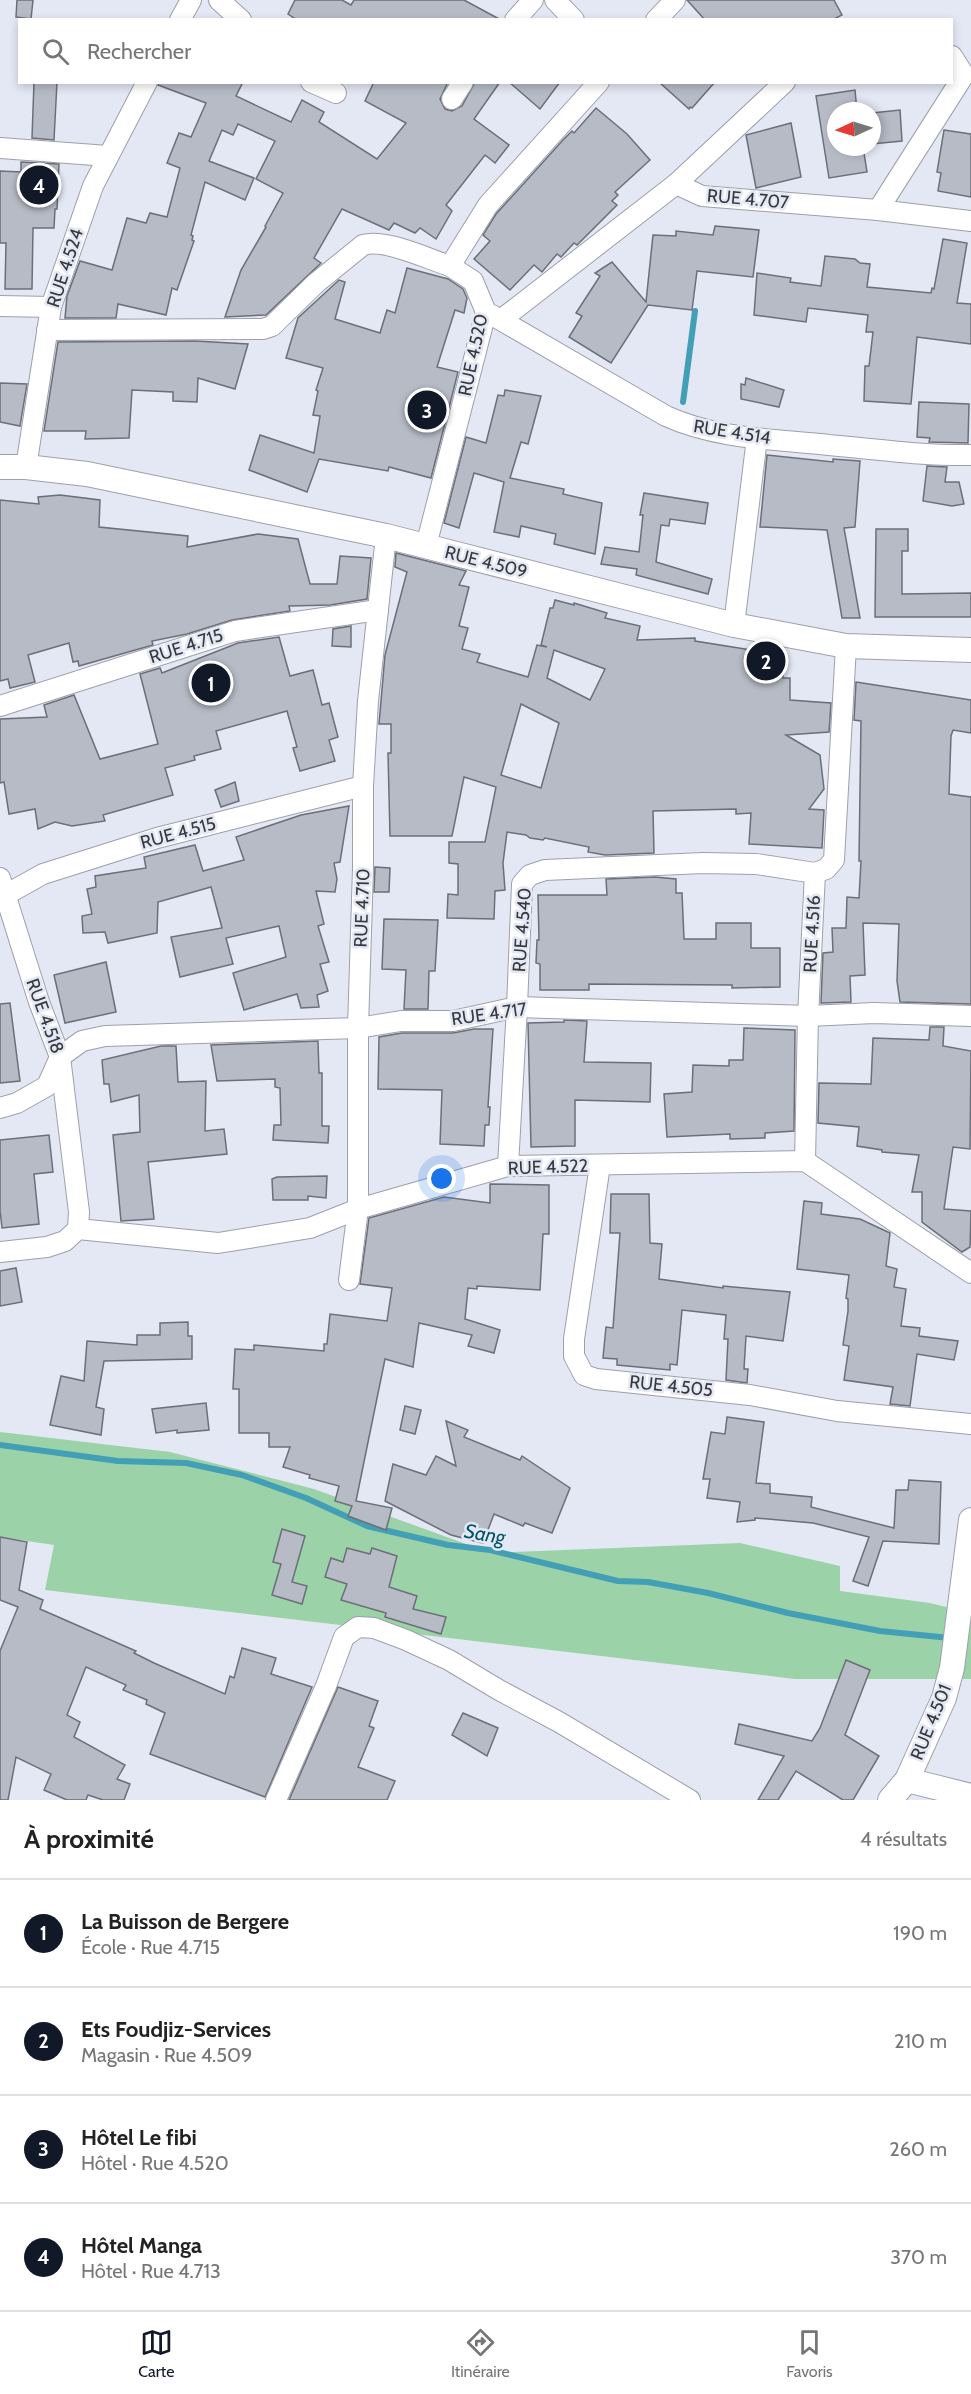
<!DOCTYPE html>
<html lang="fr">
<meta charset="utf-8">
<style>
:root{--surface:#fff;--page:#f6f6f6;--text:#222;--muted:#767676;--line:#e0e0e0;--accent:#111827}
body{margin:0;font-family:Cabin,sans-serif;background:var(--page);color:var(--text)}
.compass{position:absolute;left:827px;top:102px;width:54px;height:54px;border-radius:50%;background:var(--surface);box-shadow:0 3px 9px #0003;rotate:266deg}
.you{position:absolute;left:442px;top:1179px;width:21px;height:21px;margin:-15px;border:4px solid #fff;border-radius:50%;background:#1a73e8;box-shadow:0 0 0 9px #1a73e833}
.badge{display:grid;place-items:center;width:39px;height:39px;border-radius:50%;background:var(--accent);color:#fff;font-size:20px;font-weight:700}
.pin{position:absolute;translate:-50% -50%;border:3px solid #fff;box-shadow:0 2px 6px #0006}
.list{margin:0;padding:0;list-style:none}
h2{display:flex;justify-content:space-between;align-items:center;height:78px;margin:0;padding:0 24px;font-size:26px}
h2 small{font-size:20px;font-weight:400;color:var(--muted)}
.list li{display:grid;grid-template-columns:39px 1fr auto;gap:18px;align-items:center;box-sizing:border-box;height:108px;padding:0 24px;border-top:2px solid var(--line)}
.list b{display:block;font-size:22px;white-space:nowrap}
.list p{margin:0;font-size:20px;white-space:nowrap;color:var(--muted)}
.list em{font-size:20px;font-style:normal;color:var(--muted)}
.icon{flex:none;width:33px;height:33px;fill:none;stroke:currentColor;stroke-width:2;stroke-linecap:round;stroke-linejoin:round}
.map{position:relative;flex:none;width:971px;height:1800px;overflow:hidden}
.search{position:absolute;background:var(--surface);box-shadow:0 3px 9px #0003;left:18px;right:18px;top:18px;height:66px;display:flex;align-items:center;gap:15px;box-sizing:border-box;padding:0 21px;border-radius:0px;color:var(--muted);font-size:22px}
.sheet{height:510px;background:var(--surface)}
nav{display:flex;justify-content:space-around;align-items:center;box-sizing:border-box;height:84px;border-top:2px solid var(--line);background:var(--surface);font-size:16px;color:var(--muted)}
nav a{display:grid;justify-items:center;gap:3px}
nav .on{color:var(--accent)}
.map>svg:first-child{display:block}
</style>
<div class="map">
<svg width="971" height="1800" viewBox="0 0 971 1800">
<rect width="100%" height="100%" fill="#e4e8f4"/>
<polygon fill="#9bd2a8" points="0,1432 170,1452 314,1489 491,1553 740,1543 840,1566 840,1591 930,1603 971,1613 971,1679 795,1679 45,1590 54,1545 0,1537"/>
<g fill="none" stroke-linecap="round" stroke-linejoin="round">
<g stroke="#439fb6" stroke-width="6">
<polyline points="683,402 695,311"/>
<polyline points="0,1445 118,1461 186,1463 242,1475 306,1498 367,1526 448,1545 490,1550 618,1581 648,1582 708,1593 788,1613 880,1631 950,1638"/>
</g>
</g>
<g fill="#b7bbc6" stroke="#6b6f79" stroke-width="1.5" fill-rule="evenodd">
<polygon points="17,0 33,0 31,19 16,17"/>
<polygon points="295,0 342,0 351,5 354,0 464,0 501,20 297,20 288,14"/>
<polygon points="687,0 834,0 842,15 832,20 705,20"/>
<polygon points="34,82 57,82 54,140 32,138"/>
<polygon points="159,82 243,82 236,96 291,122 302,100 324,112 319,122 377,159 406,123 365,101 374,82 448,82 440,99 445,109 452,111 462,106 475,82 500,82 474,119 509,145 495,163 485,155 446,205 452,211 436,239 420,228 415,233 394,223 389,230 342,209 314,258 321,263 266,315 225,317 241,270 266,227 265,226 283,193 256,179 275,141 238,124 233,135 222,130 209,161 254,178 245,200 205,182 191,235 193,236 192,240 194,241 177,290 172,288 166,315 118,304 116,318 65,318 67,296 80,261 112,270 127,218 146,223 150,213 167,217 180,168 167,163 179,133 191,137 206,103 158,85"/>
<polygon points="509,82 560,82 540,109"/>
<polygon points="659,82 715,82 692,108 690,107 689,109"/>
<polygon points="855,90 857,111 836,111 836,147 863,147 867,172 829,178 816,96"/>
<polygon points="596,108 627,134 650,160 615,192 618,195 612,201 617,205 577,245 574,243 561,257 557,254 542,272 534,265 510,290 474,259 490,241 483,235 496,214 517,191 563,140 572,131 574,133"/>
<polygon points="900,110 902,141 872,144 872,113"/>
<polygon points="791,123 801,177 756,188 746,135"/>
<polygon points="944,130 971,134 971,197 938,191 941,173 937,172"/>
<polygon points="21,162 59,164 57,209 55,209 54,228 33,228 32,289 5,289 6,243 0,243 0,171 21,172"/>
<polygon points="715,226 759,230 753,277 697,271 692,310 648,305 611,363 569,337 582,316 576,313 600,276 595,273 612,262 646,302 653,235 676,236 676,231 713,235"/>
<polygon points="943,239 967,243 957,303 971,304 971,344 917,337 911,404 864,401 865,366 869,366 873,332 866,332 868,315 808,308 806,322 754,315 757,273 791,278 790,282 821,286 825,256 855,259 860,263 870,264 867,287 931,293 932,288 934,289"/>
<polygon points="407,268 448,279 463,289 467,298 464,313 455,310 437,367 458,372 431,478 389,467 388,471 319,459 307,492 249,470 260,435 314,453 320,416 313,415 318,391 316,390 323,368 286,358 298,318 339,280 345,282 335,319 380,333 387,310 395,313"/>
<polygon points="195,341 248,344 235,389 198,378 197,402 173,401 173,392 132,390 129,438 85,439 86,431 44,431 58,342"/>
<polygon points="746,378 784,390 779,407 741,399 741,384 745,385"/>
<polygon points="0,383 27,384 20,426 0,422"/>
<polygon points="505,390 541,396 528,444 521,442 510,478 564,489 563,494 602,503 595,554 554,544 556,534 521,526 519,537 494,532 504,482 474,473 459,528 444,523 466,437 486,443 498,395 504,396"/>
<polygon points="919,402 969,404 968,443 929,442 930,438 917,437"/>
<polygon points="767,455 833,462 833,459 860,461 855,527 844,528 860,618 842,618 827,530 760,527"/>
<polygon points="927,466 947,467 945,482 959,482 964,504 952,506 923,501"/>
<polygon points="644,493 708,503 705,524 670,519 669,526 661,525 656,562 712,579 708,594 636,575 637,569 601,564 605,547 639,552 643,515 640,515"/>
<polygon points="60,495 100,500 99,527 188,536 187,547 258,534 298,539 310,584 337,584 340,556 371,558 367,599 330,605 289,606 290,611 232,620 187,634 152,641 153,645 79,666 78,661 73,662 69,643 28,655 35,682 10,688 8,679 0,681 0,500 39,504 38,497"/>
<polygon points="876,529 908,529 908,551 902,551 902,594 971,593 971,617 875,617"/>
<path d="M396,553L466,571L459,585L469,587L459,626L468,628L462,649L480,654L477,662L528,677L537,645L547,647L541,645L550,608H553L555,600L574,605V603L607,613L605,618L640,626L637,640L695,638V641L782,655L783,678H790V700L831,703L829,732L786,735L820,755L824,789L809,809L824,810L822,848L749,844L751,813L736,814V809L653,811L654,853L605,855L588,852L589,847L545,838L543,840L530,838L526,835L507,832L503,863L505,890L495,891L494,919L447,918L448,894L458,895V864L449,863V842H485L496,787L464,777L452,836H390L388,753H391V724H379L385,655L407,572L395,567ZM554,650L605,669L590,700L547,678ZM521,704L559,723L541,788L501,775Z"/>
<polygon points="351,626 351,647 332,646 333,629"/>
<polygon points="279,637 290,676 313,670 322,705 329,703 338,737 329,740 335,761 300,771 293,748 297,747 287,711 216,731 221,749 194,756 195,760 165,768 173,795 103,815 105,821 72,826 55,822 38,829 35,809 9,814 4,782 0,783 0,719 47,717 44,705 74,695 100,759 158,744 140,674 160,668 162,673 238,643"/>
<polygon points="856,682 971,700 971,733 953,730 951,736 949,794 971,797 971,1004 900,1002 897,981 899,924 863,923 865,975 850,976 851,1002 821,1003 823,953 833,952 832,928 846,928 847,897 859,898 861,861 859,861 861,721 854,720"/>
<polygon points="235,782 239,801 221,807 215,790"/>
<polygon points="349,806 340,862 334,863 337,879 335,892 316,891 324,924 318,926 329,962 320,964 328,991 317,995 319,1007 301,1008 297,994 244,1010 233,973 286,957 279,926 226,938 233,964 180,977 171,937 222,928 211,887 158,902 157,933 108,943 105,932 83,933 82,916 92,914 87,889 96,887 95,876 146,868 144,857 195,845 203,871 244,860 236,837 301,815"/>
<polygon points="375,867 390,868 389,892 374,892"/>
<polygon points="655,877 676,879 676,893 682,893 684,939 716,939 716,923 751,923 751,948 780,948 780,987 732,988 732,985 589,984 589,990 540,990 540,964 536,963 537,940 539,940 538,895 607,895 606,879"/>
<polygon points="384,919 438,920 435,971 429,971 428,1009 404,1009 406,970 382,969"/>
<polygon points="106,962 116,1012 65,1023 54,975"/>
<polygon points="10,1003 20,1081 0,1083 0,1004"/>
<polygon points="564,1020 587,1021 584,1062 651,1063 650,1102 575,1100 575,1146 531,1147 528,1023 564,1022"/>
<polygon points="930,1027 944,1027 943,1046 971,1051 970,1149 953,1147 944,1209 971,1211 970,1247 962,1252 922,1222 922,1192 912,1192 919,1155 882,1152 882,1150 857,1146 859,1127 818,1123 819,1083 871,1084 873,1038 929,1040"/>
<polygon points="744,1028 795,1030 794,1131 765,1133 765,1138 730,1139 730,1134 667,1137 664,1094 692,1092 693,1065 729,1066 729,1060 743,1060"/>
<polygon points="474,1029 493,1029 488,1107 490,1107 489,1125 485,1125 484,1146 440,1144 442,1090 378,1089 379,1037 402,1033 453,1033"/>
<polygon points="318,1041 319,1073 322,1073 322,1126 329,1126 328,1143 273,1140 274,1125 281,1125 280,1088 275,1087 275,1079 217,1081 211,1045"/>
<polygon points="161,1046 176,1046 178,1082 206,1081 205,1131 224,1129 227,1154 148,1162 154,1219 121,1221 113,1135 140,1132 139,1095 111,1102 109,1084 104,1084 102,1060"/>
<polygon points="49,1135 53,1172 34,1174 39,1224 2,1228 0,1210 0,1140"/>
<polygon points="327,1176 326,1198 308,1196 308,1200 273,1200 272,1179 277,1177"/>
<polygon points="490,1184 549,1185 549,1234 543,1234 540,1290 477,1286 477,1289 468,1288 465,1319 500,1330 494,1353 468,1346 472,1335 419,1323 413,1367 385,1359 356,1501 392,1508 386,1530 348,1516 352,1506 335,1501 339,1486 309,1478 310,1475 283,1467 290,1447 269,1447 269,1433 239,1433 239,1389 233,1389 235,1349 254,1350 254,1345 324,1351 324,1344 327,1344 330,1314 387,1321 392,1288 360,1284 369,1218 444,1197 490,1203"/>
<polygon points="611,1194 649,1194 650,1243 662,1244 659,1279 723,1288 723,1286 790,1292 783,1341 746,1336 744,1369 748,1369 747,1383 726,1380 728,1339 724,1339 726,1315 682,1310 677,1365 670,1364 670,1370 617,1365 617,1359 603,1358 606,1327 613,1328 620,1233 610,1233"/>
<polygon points="804,1201 822,1203 821,1214 860,1219 890,1233 886,1266 897,1269 894,1287 906,1289 901,1326 920,1328 919,1336 958,1341 954,1360 917,1354 910,1406 890,1404 893,1387 844,1380 849,1346 843,1345 848,1311 848,1299 846,1298 849,1275 797,1269"/>
<polygon points="16,1268 22,1302 0,1306 0,1271"/>
<polygon points="188,1322 188,1336 192,1336 192,1359 104,1361 96,1407 104,1409 101,1435 50,1425 61,1376 84,1381 87,1341 137,1345 137,1335 160,1335 160,1323"/>
<polygon points="206,1403 209,1430 177,1433 177,1430 156,1433 152,1409"/>
<polygon points="405,1406 421,1410 415,1434 400,1430"/>
<polygon points="727,1417 764,1422 756,1483 770,1484 770,1493 812,1497 811,1507 894,1528 896,1490 908,1490 909,1480 941,1482 939,1544 883,1541 868,1586 853,1581 869,1537 813,1523 755,1518 755,1520 737,1522 740,1502 707,1498 710,1479 703,1479 711,1432 725,1434"/>
<polygon points="446,1421 468,1430 464,1437 520,1460 522,1456 570,1488 552,1533 525,1523 523,1526 494,1514 483,1543 451,1535 385,1501 393,1464 426,1475 436,1456 456,1466"/>
<polygon points="282,1529 305,1536 292,1582 307,1586 302,1604 272,1595 281,1564 273,1562"/>
<polygon points="0,1537 27,1542 19,1590 43,1600 40,1609 136,1651 134,1653 154,1663 225,1694 230,1676 234,1678 242,1648 276,1658 271,1674 312,1687 265,1797 150,1754 165,1713 146,1704 147,1700 123,1690 126,1685 86,1667 67,1715 80,1722 74,1737 125,1765 117,1779 130,1784 124,1800 103,1800 88,1795 86,1800 67,1800 44,1790 51,1774 16,1757 8,1800 0,1800 0,1651 18,1607 0,1600"/>
<polygon points="347,1548 370,1554 372,1548 397,1556 389,1587 417,1596 413,1609 446,1617 441,1634 385,1617 386,1613 341,1600 347,1584 325,1577 331,1558 343,1562"/>
<polygon points="846,1660 870,1670 845,1735 879,1756 853,1800 843,1800 796,1771 778,1800 758,1800 784,1756 735,1744 739,1724 812,1741 820,1728"/>
<polygon points="338,1687 378,1701 369,1726 374,1728 358,1767 395,1781 387,1800 289,1800"/>
<polygon points="463,1713 498,1728 487,1756 452,1735"/>
</g>
<g fill="none" stroke-linecap="round" stroke-linejoin="round">
<g stroke="#9ca0aa" stroke-width="22">
<g id="minor">
<polyline points="219,0 241,20"/>
<polyline points="555,0 574,20"/>
<polyline points="180,20 191,0"/>
<polyline points="515,20 533,0"/>
<polyline points="656,20 675,0"/>
<polyline points="311,82 336,93"/>
<polyline points="452,99 463,82"/>
<polyline points="0,148 108,156"/>
<polyline points="676,184 785,82"/>
<polyline points="878,210 964,75 952,56"/>
<polyline points="0,306 51,307"/>
<path d="M492,315L666,416C716,439 774,439 829,445C876,449 923,456 971,455"/>
<polyline points="502,319 676,184 702,196 878,210 971,221"/>
<path d="M47,330L263,329L272,326L316,283L363,245C384,238 428,259 450,266"/>
<polyline points="26,467 51,307 93,186 147,82"/>
<polyline points="426,546 486,312 473,281 450,266 488,205 599,82"/>
<polyline points="734,625 757,438"/>
<polyline points="0,706 235,631 378,610"/>
<polyline points="0,878 39,1002 60,1057 79,1212 78,1229"/>
<polyline points="0,898 43,874 157,838 363,786"/>
<polyline points="0,1108 17,1103 47,1086 60,1057 82,1041 105,1036 358,1028 401,1021 453,1021 517,1007 808,1016 874,1013 971,1016"/>
<polyline points="805,1161 808,1016 815,873 826,869 834,860 846,646"/>
<polyline points="600,1165 574,1339 574,1356 584,1375 596,1379 750,1395 837,1411 971,1424"/>
<polyline points="508,1166 517,1007 522,884 530,875 545,870 703,863 756,864 815,873"/>
<polyline points="0,1252 47,1247 65,1241 78,1229 218,1243 310,1228 358,1209 508,1166 805,1161 971,1273"/>
<polyline points="349,1280 358,1209 358,1028 363,868 363,786 368,701 386,536"/>
<polyline points="276,1800 326,1686 344,1637 358,1627 374,1628 406,1640 449,1660 499,1690 559,1722 690,1800"/>
</g>
</g>
<g stroke="#9ca0aa" stroke-width="26">
<g id="tertiary">
<polyline points="0,467 26,467 87,474 386,536 734,625 846,646 971,650"/>
<polyline points="907,1780 971,1796"/>
<polyline points="890,1800 907,1780 944,1698 952,1668 971,1520"/>
</g>
</g>
<use href="#minor" stroke="#fff" stroke-width="20"/>
<use href="#tertiary" stroke="#fff" stroke-width="24"/>
</g>
<g text-anchor="middle" dominant-baseline="central" stroke-width="5" stroke-linejoin="round" paint-order="stroke">
<g font-size="18" fill="#36383c" stroke="#e4e8f4">
<text transform="translate(748 199) rotate(5)">RUE 4.707</text>
<text transform="translate(65 268) rotate(-72)">RUE 4.524</text>
<text transform="translate(473 355) rotate(-78)">RUE 4.520</text>
<text transform="translate(732 432) rotate(9)">RUE 4.514</text>
<text transform="translate(486 562) rotate(14)">RUE 4.509</text>
<text transform="translate(186 646) rotate(-18)">RUE 4.715</text>
<text transform="translate(178 833) rotate(-15)">RUE 4.515</text>
<text transform="translate(362 908) rotate(-88)">RUE 4.710</text>
<text transform="translate(522 930) rotate(-86)">RUE 4.540</text>
<text transform="translate(812 934) rotate(-87)">RUE 4.516</text>
<text transform="translate(489 1014) rotate(-8)">RUE 4.717</text>
<text transform="translate(45 1016) rotate(70)">RUE 4.518</text>
<text transform="translate(548 1167) rotate(-2)">RUE 4.522</text>
<text transform="translate(671 1386) rotate(6)">RUE 4.505</text>
<text transform="translate(931 1722) rotate(-68)">RUE 4.501</text>
</g>
<g font-size="20" font-style="italic" fill="#005262" stroke="#e4e8f4">
<text transform="translate(485 1534) rotate(10)">Sang</text>
</g>
</g>
</svg>
<svg class="compass" viewBox="-18 -18 36 36"><path d="M0-13l5 13h-10z" fill="#e53935"/><path d="M0 13l5-13h-10z" fill="#767676"/></svg>
<div class="you"></div>
<div class="pin badge" style="left:211px;top:683px">1</div>
<div class="pin badge" style="left:766px;top:661px">2</div>
<div class="pin badge" style="left:427px;top:410px">3</div>
<div class="pin badge" style="left:39px;top:185px">4</div>
<div class="search"><svg class="icon" aria-label="search" viewBox="0 0 24 24"><circle cx="10" cy="10" r="6"/><path d="M15 15l6 6"/></svg>Rechercher</div>
</div>
<section class="sheet">
<h2>À proximité<small>4 résultats</small></h2>
<ul class="list">
<li><span class="badge">1</span><div><b>La Buisson de Bergere</b><p>École · Rue 4.715</p></div><em>190 m</em></li>
<li><span class="badge">2</span><div><b>Ets Foudjiz-Services</b><p>Magasin · Rue 4.509</p></div><em>210 m</em></li>
<li><span class="badge">3</span><div><b>Hôtel Le fibi</b><p>Hôtel · Rue 4.520</p></div><em>260 m</em></li>
<li><span class="badge">4</span><div><b>Hôtel Manga</b><p>Hôtel · Rue 4.713</p></div><em>370 m</em></li>
</ul>
</section>
<nav>
<a class="on"><svg class="icon" aria-label="map" viewBox="0 0 24 24"><path d="M3 6l6-2 6 2 6-2v14l-6 2-6-2-6 2zM9 4v14M15 6v14"/></svg>Carte</a>
<a><svg class="icon" aria-label="directions" viewBox="0 0 24 24"><path d="M12 3l9 9-9 9-9-9zM9 14v-3h6M13 9l2 2-2 2"/></svg>Itinéraire</a>
<a><svg class="icon" aria-label="saved" viewBox="0 0 24 24"><path d="M7 4h10v16l-5-4-5 4z"/></svg>Favoris</a>
</nav>
